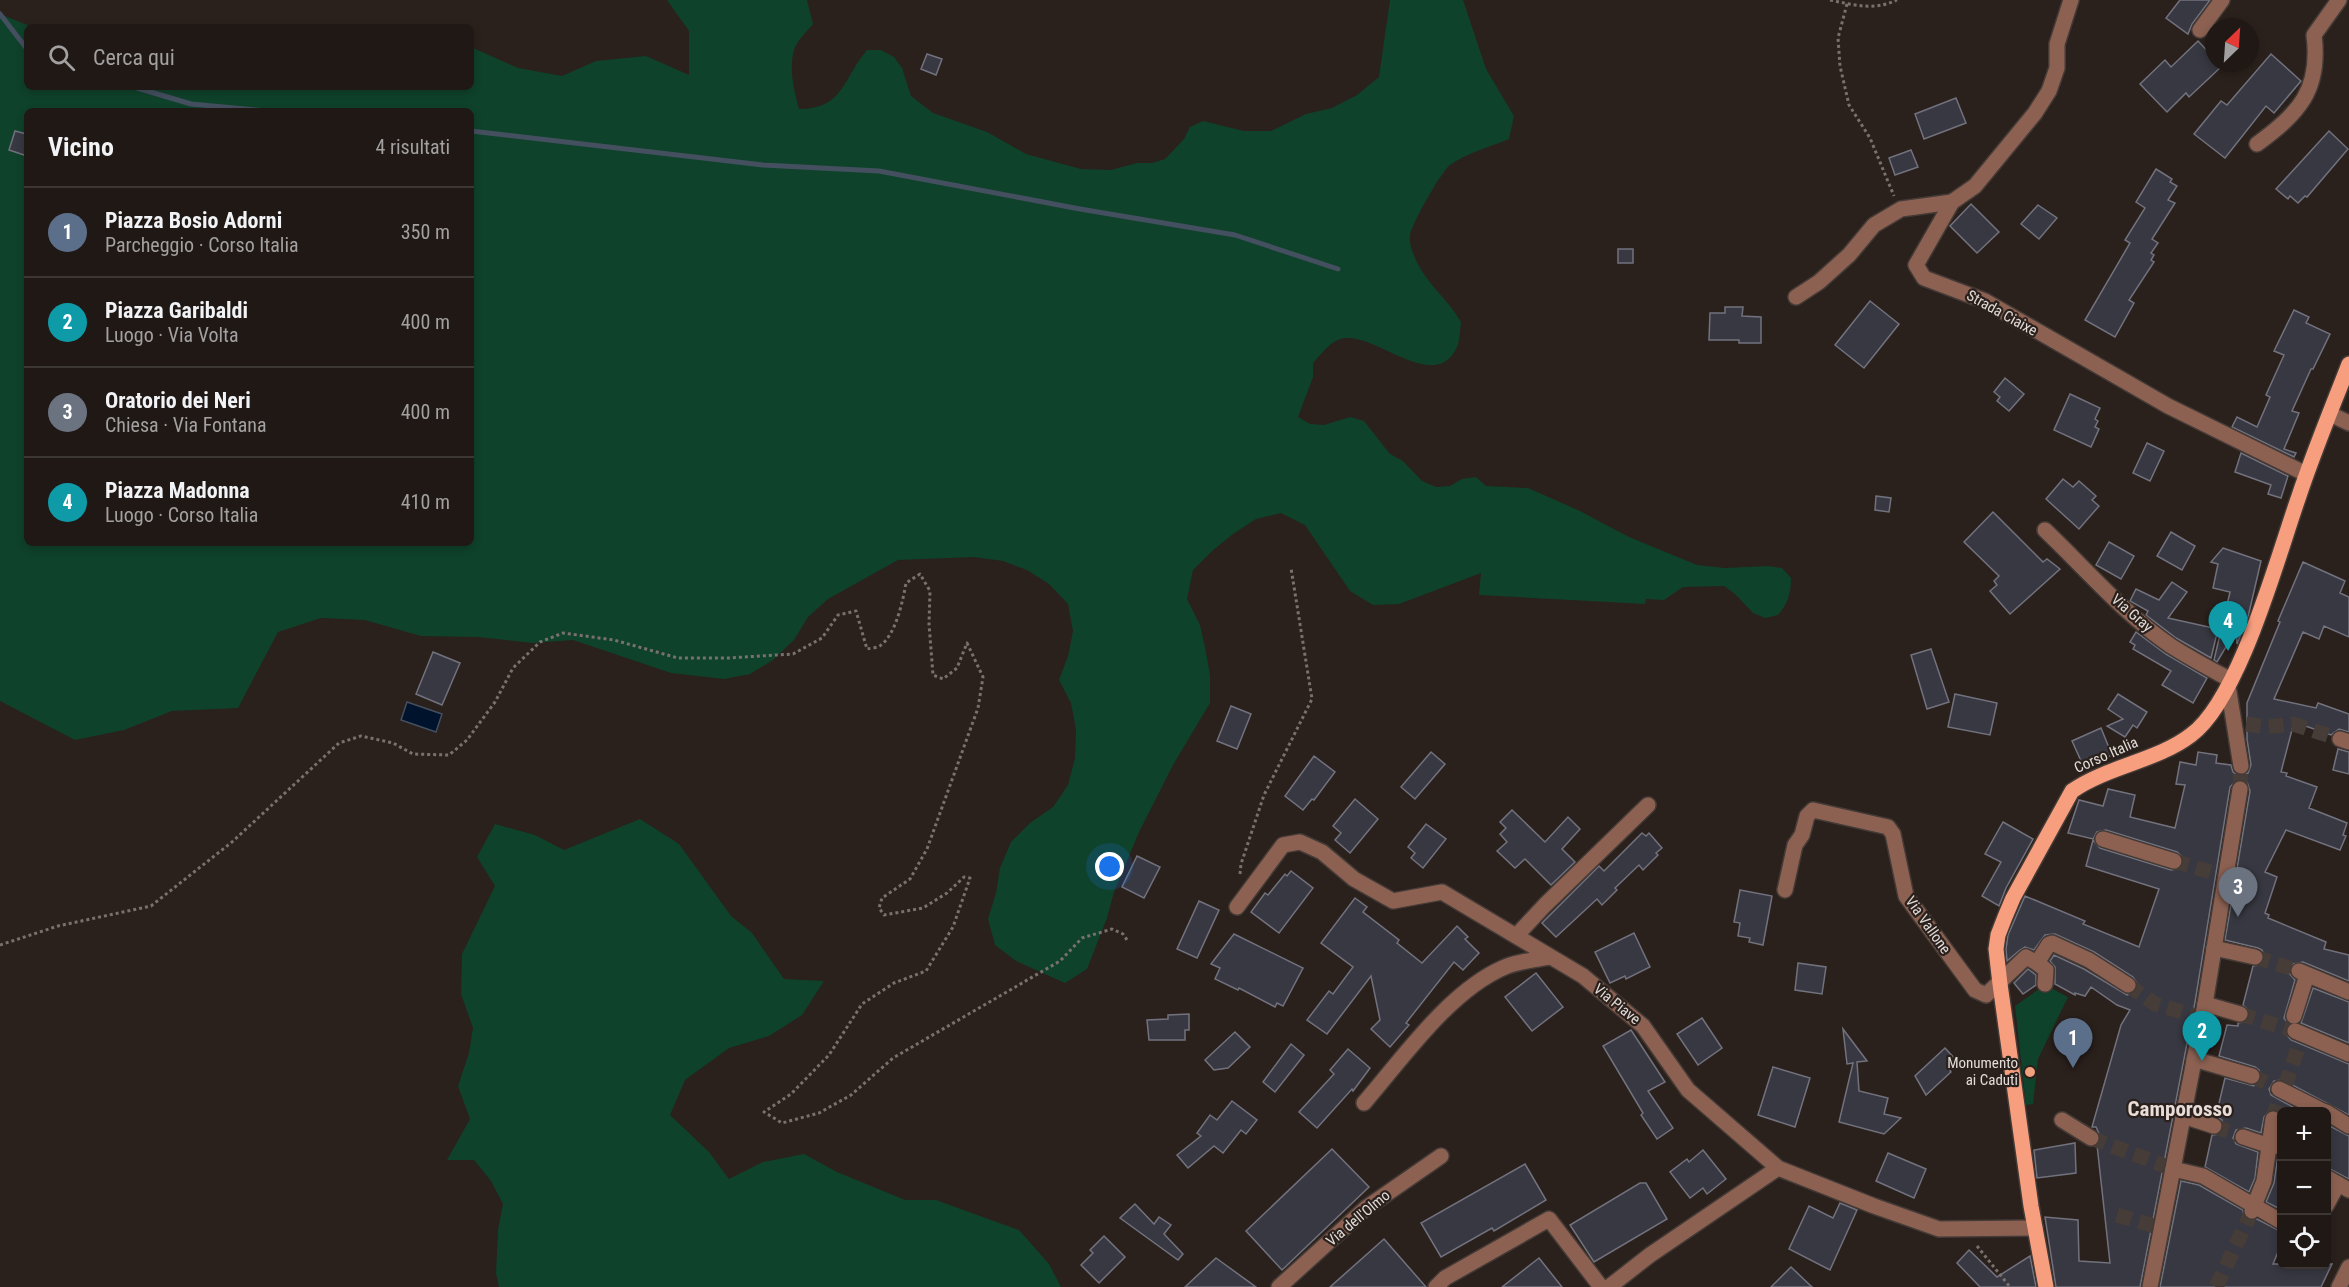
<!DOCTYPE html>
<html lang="it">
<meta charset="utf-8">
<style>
:root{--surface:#201815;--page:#2d2522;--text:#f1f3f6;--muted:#a2a0a0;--line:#3d3734;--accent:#ea580c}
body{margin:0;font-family:"Roboto Condensed",sans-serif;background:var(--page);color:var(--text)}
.controls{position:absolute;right:18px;bottom:18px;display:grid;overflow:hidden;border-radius:9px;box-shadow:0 3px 9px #0003}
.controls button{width:54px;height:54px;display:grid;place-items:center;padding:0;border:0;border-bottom:2px solid var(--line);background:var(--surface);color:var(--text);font:30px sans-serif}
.compass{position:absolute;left:2205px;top:18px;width:54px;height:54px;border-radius:50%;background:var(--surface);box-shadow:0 3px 9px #0003;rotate:25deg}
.you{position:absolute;left:1110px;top:867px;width:21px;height:21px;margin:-15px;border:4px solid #fff;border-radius:50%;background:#1a73e8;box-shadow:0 0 0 9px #1a73e833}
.badge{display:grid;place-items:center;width:39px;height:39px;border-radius:50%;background:var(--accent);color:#fff;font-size:20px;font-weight:700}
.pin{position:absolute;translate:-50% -50px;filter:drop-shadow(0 2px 3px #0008)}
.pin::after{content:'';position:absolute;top:32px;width:21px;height:18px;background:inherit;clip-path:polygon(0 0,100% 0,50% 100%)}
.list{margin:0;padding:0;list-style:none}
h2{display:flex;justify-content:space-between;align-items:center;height:78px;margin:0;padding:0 24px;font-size:26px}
h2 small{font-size:20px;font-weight:400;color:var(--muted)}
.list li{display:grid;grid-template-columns:39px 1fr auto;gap:18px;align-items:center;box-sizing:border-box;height:90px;padding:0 24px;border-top:2px solid var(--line)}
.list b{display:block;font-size:22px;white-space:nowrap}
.list p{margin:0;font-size:20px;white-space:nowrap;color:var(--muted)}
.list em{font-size:20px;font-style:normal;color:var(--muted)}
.icon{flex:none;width:33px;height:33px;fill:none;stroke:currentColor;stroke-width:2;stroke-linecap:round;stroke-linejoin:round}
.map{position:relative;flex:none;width:2349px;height:1287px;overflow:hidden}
.search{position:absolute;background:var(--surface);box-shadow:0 3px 9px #0003;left:24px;top:24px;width:450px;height:66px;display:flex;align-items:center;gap:15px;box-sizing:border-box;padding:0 21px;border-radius:9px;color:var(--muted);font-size:22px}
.panel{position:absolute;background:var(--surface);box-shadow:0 3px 9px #0003;left:24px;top:108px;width:450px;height:438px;border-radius:9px}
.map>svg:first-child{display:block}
</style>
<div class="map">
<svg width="2349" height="1287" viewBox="0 0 2349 1287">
<rect width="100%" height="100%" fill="#2a201c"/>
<g fill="#0f422a" fill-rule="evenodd">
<path d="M667,0H807L813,24C807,31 799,39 795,47C788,67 794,90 799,109C844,109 843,78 867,50H881L894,57L902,68L911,96L933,113L987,132L1026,154L1081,169L1111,170L1137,163H1152L1165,159L1184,139L1190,127L1203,121L1244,131H1271L1306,114L1332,108L1357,95L1379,77L1390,0H1463L1486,69L1514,116L1509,139C1490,147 1467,153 1450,165C1441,172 1411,225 1410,236C1409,240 1411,246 1412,250C1422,281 1446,296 1461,322C1460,330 1460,342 1456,349C1435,392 1377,335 1346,338C1331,339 1323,353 1313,363V377L1298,417L1310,424L1324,425L1350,417L1364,421L1390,454L1403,461L1422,481L1436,487L1450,486L1462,479L1476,477L1486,486L1528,488L1580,511L1629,537L1697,565L1725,568L1768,566L1782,568L1791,578C1791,594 1788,603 1778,615L1765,618L1753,613L1735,594L1724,586L1683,587L1664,600L1646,599L1645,604L1479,595L1481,573L1399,604L1373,605L1350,591L1305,525L1281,513L1256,519L1233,534L1212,551L1193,570L1187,599L1200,625L1205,647L1210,675V703L1173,765L1139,832L1114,892L1107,918L1087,969L1065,983L1016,961L995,945L988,919L996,893L1000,868L1011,842L1030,823L1053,807L1068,785L1075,758L1076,729L1071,703L1059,680L1068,656L1073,631L1068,604L1049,584L1027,570L1003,561L974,557L898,560L828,599L808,617L794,640L773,660L750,674L724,679L671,673L573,640L532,643L478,637L421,636L365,620L321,618L278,632L238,708L172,711L124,730L75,740L0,701V14L32,27H27V87H471V47L518,68L562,76L596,61L646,56L689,75V31ZM27,111H471V543H27Z"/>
<polygon points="640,819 679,844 731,916 752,933 784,979 824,981 802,1015 769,1036 729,1048 685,1080 670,1115 709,1152 729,1179 763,1162 804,1154 837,1172 905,1200 936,1200 1019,1230 1049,1264 1061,1287 499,1287 496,1273 498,1230 503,1204 491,1181 474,1160 447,1160 470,1119 458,1086 469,1053 473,1028 461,994 462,954 495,886 477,857 495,824 535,835 564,850"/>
<polygon points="2045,985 2068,997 2038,1059 2033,1104 2026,1105 2015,1006"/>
</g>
<polygon fill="#00132c" stroke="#444f60" stroke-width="1.5" points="407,702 442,714 436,732 401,720"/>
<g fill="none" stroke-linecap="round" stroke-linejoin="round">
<g stroke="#444f60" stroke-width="5">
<polyline points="0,14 27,49"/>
<polyline points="134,87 191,104 266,111"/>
<polyline points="471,131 763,165 879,171 1080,209 1235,235 1338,269"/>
</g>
</g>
<g fill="#383842" stroke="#72727e" stroke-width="1.5">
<polygon points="2180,0 2210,0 2192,24 2188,34 2166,18"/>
<polygon points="2198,41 2214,58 2214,63 2219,63 2222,66 2189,97 2186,93 2167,112 2140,84 2165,60 2171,67"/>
<polygon points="927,54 942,59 936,75 921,69"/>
<polygon points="2271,54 2301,81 2274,113 2266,106 2225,158 2194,134 2221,101 2227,105"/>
<polygon points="1956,98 1966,123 1924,139 1915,114"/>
<polygon points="15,131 27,134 27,156 9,150"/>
<polygon points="2329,131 2348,149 2307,197 2305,196 2298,203 2290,196 2288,199 2276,189"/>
<polygon points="1911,150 1918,167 1895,175 1889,158"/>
<polygon points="2156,169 2172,179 2170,182 2177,186 2168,200 2175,203 2152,239 2158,243 2151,253 2154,255 2151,260 2154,262 2129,300 2134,303 2115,337 2085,320 2130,243 2125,240 2145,208 2136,202"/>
<polygon points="1971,204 1999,232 1977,253 1950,226"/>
<polygon points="2038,205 2057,218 2039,239 2021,224"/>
<rect x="1618" y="249" width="15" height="14"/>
<polygon points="1870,301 1899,324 1864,368 1835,345"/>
<polygon points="1725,307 1743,307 1742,316 1761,317 1761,343 1739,343 1739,340 1709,340 1710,313 1725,313"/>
<polygon points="2294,310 2309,317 2306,323 2330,334 2313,369 2311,369 2292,411 2299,413 2284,449 2296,453 2294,457 2232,427 2237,417 2257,427 2270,397 2266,395 2284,355 2274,351"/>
<polygon points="2005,378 2024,394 2009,411 1997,401 2000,397 1994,392"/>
<polygon points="2070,394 2100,408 2095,419 2098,421 2095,427 2099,429 2091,447 2054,430"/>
<polygon points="2147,443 2164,451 2150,481 2133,473"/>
<polygon points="2241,453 2288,476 2281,498 2268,494 2271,485 2235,472"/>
<polygon points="2063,479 2073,487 2079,481 2096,496 2092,500 2099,506 2079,529 2046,499"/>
<polygon points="1876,496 1891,498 1889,512 1875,510"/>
<polygon points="1993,512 2043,562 2047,559 2060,569 2010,614 1990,591 1997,585 1994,581 1999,576 1964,542"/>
<polygon points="2171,532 2195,546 2182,570 2157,556"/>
<polygon points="2109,542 2134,556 2121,579 2096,565"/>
<polygon points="2223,548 2261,561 2248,617 2237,644 2236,630 2217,662 2214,660 2230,592 2213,588 2218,564 2211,562"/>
<polygon points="2303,562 2345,581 2340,593 2349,597 2349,637 2324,626 2319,639 2303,632 2274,699 2316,708 2318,703 2349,714 2349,732 2339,729 2331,735 2294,722 2281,772 2287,773 2286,776 2317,787 2309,808 2347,823 2343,835 2346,836 2340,850 2286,830 2265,872 2277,877 2265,913 2269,915 2268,918 2326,942 2324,949 2349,955 2349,981 2303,962 2293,964 2289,973 2295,980 2284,1018 2289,1024 2285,1033 2291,1040 2349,1064 2349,1115 2283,1080 2274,1081 2269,1089 2271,1095 2302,1112 2282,1112 2282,1115 2275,1110 2270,1110 2264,1117 2261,1133 2246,1128 2236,1130 2233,1138 2236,1144 2258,1152 2255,1178 2249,1192 2205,1167 2212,1135 2220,1134 2223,1128 2222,1120 2216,1116 2225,1078 2254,1086 2261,1078 2259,1070 2255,1067 2219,1056 2227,1025 2238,1026 2238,1023 2246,1021 2249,1017 2249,1011 2243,1005 2253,966 2262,964 2265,958 2262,950 2258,948 2225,940 2250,791 2247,782 2237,780 2230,787 2195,1002 2140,1287 2056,1287 2045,1217 2078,1220 2079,1261 2110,1263 2097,1145 2101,1138 2096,1127 2092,1127 2121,1025 2130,1010 2117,1005 2091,987 2085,996 2075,993 2075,995 2055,984 2055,967 2050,961 2054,955 2084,969 2127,995 2133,993 2138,985 2133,977 2094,952 2055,934 2045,935 2034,950 2025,947 2020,950 2007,961 2006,949 2008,935 2025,896 2085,921 2083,924 2139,947 2159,889 2086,866 2093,840 2100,848 2171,870 2181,868 2183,858 2177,852 2106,830 2097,832 2093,839 2068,833 2079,800 2103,806 2108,789 2135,795 2130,817 2175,828 2185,785 2176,784 2180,762 2196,765 2198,752 2217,755 2216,763 2231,765 2233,772 2237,775 2248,773 2251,765 2247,739 2247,703 2280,622 2278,621"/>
<polygon points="2172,582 2187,592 2168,618 2218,629 2211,658 2176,638 2146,615 2148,611 2130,601 2136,589 2159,600"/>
<polygon points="2136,632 2166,654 2207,678 2193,703 2162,685 2171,671 2133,649 2135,645 2130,642"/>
<polygon points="1931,649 1949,702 1927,709 1911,655"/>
<polygon points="433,652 460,663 442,705 416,694"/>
<polygon points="1955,694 1997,703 1990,735 1948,727"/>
<polygon points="2118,694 2147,712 2137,728 2133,725 2125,737 2107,726 2123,719 2108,709"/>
<polygon points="1231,706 1251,714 1237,749 1217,741"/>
<polygon points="2101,728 2112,755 2089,765 2088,761 2082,763 2072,741"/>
<polygon points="2338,749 2349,752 2349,774 2333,770"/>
<polygon points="1431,752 1445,764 1415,799 1401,787"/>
<polygon points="1314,756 1335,772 1314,800 1312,799 1303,810 1285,796"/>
<polygon points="1355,799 1378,819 1350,853 1335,840 1341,833 1333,826"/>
<polygon points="1512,810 1545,842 1568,817 1580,829 1562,849 1575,862 1551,885 1525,859 1515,868 1497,851 1507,842 1500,834 1506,828 1500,822"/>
<polygon points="2003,822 2033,839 2006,888 1999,906 1982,896 2001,862 1985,854"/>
<polygon points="1426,824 1446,839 1423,868 1411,858 1415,853 1408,847"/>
<polygon points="1642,833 1646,836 1649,833 1662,848 1656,853 1658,855 1643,870 1639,865 1615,888 1617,890 1602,905 1597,899 1556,937 1542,923 1599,866 1604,871"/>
<polygon points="1137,856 1160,867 1144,898 1122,887"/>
<polygon points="1291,871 1313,888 1279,933 1251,912 1265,893 1268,895 1285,874 1287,876"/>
<polygon points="1740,890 1772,896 1763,945 1749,942 1750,938 1738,936 1740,923 1734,922"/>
<polygon points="1355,898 1367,907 1363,912 1399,940 1397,943 1422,963 1457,926 1468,937 1465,939 1479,953 1463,970 1454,962 1406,1023 1409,1025 1390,1047 1371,1029 1380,1020 1371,976 1327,1034 1307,1020 1329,991 1333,994 1353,967 1321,943"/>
<polygon points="1199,901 1219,910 1197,958 1177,949"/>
<polygon points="1634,933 1650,967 1626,979 1625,976 1610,983 1595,952"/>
<polygon points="1234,934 1303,968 1283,1006 1277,1003 1275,1007 1239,988 1238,990 1215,979 1220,968 1211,964"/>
<polygon points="1798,963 1826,967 1822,994 1795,990"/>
<polygon points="2028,969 2036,975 2036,985 2023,994 2014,983"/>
<polygon points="1536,973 1563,1007 1532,1031 1505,997"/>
<polygon points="2313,988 2349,1002 2349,1043 2301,1023"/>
<polygon points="1189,1014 1189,1030 1185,1030 1185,1040 1149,1040 1147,1020 1168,1019 1168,1015"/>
<polygon points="1702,1018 1722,1048 1698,1065 1677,1034"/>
<polygon points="1843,1029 1867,1061 1857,1062 1859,1091 1888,1098 1884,1114 1901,1118 1884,1134 1839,1122 1853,1063 1847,1064"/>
<polygon points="1631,1030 1665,1082 1648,1091 1673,1128 1657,1139 1641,1115 1643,1113 1603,1046"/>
<polygon points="1235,1032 1250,1047 1228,1068 1214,1070 1205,1060"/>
<polygon points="1291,1044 1304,1055 1275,1092 1263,1082"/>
<polygon points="1945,1048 1957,1061 1949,1069 1951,1072 1926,1095 1915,1076"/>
<polygon points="1348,1049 1370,1068 1353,1091 1352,1089 1317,1128 1299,1112 1334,1074 1330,1070"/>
<polygon points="1773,1067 1810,1078 1795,1127 1758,1115"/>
<polygon points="1232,1101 1257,1120 1246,1134 1241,1130 1223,1153 1214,1146 1188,1168 1177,1155 1201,1136 1197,1133 1210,1115 1217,1120"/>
<polygon points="2326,1124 2349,1136 2349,1179 2326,1167"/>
<polygon points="2075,1143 2076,1173 2037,1178 2034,1150"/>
<polygon points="1332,1149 1369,1187 1282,1270 1246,1231"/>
<polygon points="1703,1150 1726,1179 1707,1194 1703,1188 1690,1198 1670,1172 1687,1159 1689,1162"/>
<polygon points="2282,1151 2282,1210 2266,1202 2274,1183 2278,1155"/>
<polygon points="1888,1153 1926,1169 1914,1198 1876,1181"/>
<polygon points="1525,1164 1546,1200 1494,1231 1492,1228 1441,1257 1421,1223"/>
<polygon points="2181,1181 2199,1185 2243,1210 2244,1217 2248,1220 2257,1219 2282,1232 2282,1242 2273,1264 2332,1264 2321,1287 2160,1287"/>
<polygon points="1640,1183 1646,1183 1667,1219 1594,1262 1570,1225"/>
<polygon points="1840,1203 1857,1210 1830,1270 1789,1249 1809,1206 1833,1218"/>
<polygon points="1135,1204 1154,1224 1159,1217 1171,1225 1164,1234 1183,1254 1178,1260 1120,1218"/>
<polygon points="1104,1236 1125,1257 1099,1283 1081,1265 1093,1253 1090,1250"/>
<polygon points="1384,1239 1426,1287 1330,1287"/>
<polygon points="1969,1250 1997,1277 2030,1256 2036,1287 1980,1287 1957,1263"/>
<polygon points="1216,1258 1256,1287 1185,1287"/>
<polygon points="1539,1258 1562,1287 1502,1287"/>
<polygon points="1791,1267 1812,1287 1771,1287"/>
</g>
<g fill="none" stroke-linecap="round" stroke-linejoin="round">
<g stroke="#463c38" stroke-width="15" stroke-dasharray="15 8" stroke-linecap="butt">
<polyline points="2246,724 2268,727 2293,724 2340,739"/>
<polyline points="2240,789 2241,766"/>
<polyline points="2174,861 2221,875"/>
<polyline points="2255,957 2299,971"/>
<polyline points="2128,985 2155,1004 2203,1018"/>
<polyline points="2240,1014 2295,1031"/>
<polyline points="2252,1076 2279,1089"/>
<polyline points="2285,1086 2301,1039"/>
<polyline points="2273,1119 2277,1105"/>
<polyline points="2214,1126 2243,1137"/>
<polyline points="2091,1138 2173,1169"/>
<polyline points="2117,1215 2161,1228"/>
<polyline points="2216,1287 2252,1211"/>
</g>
<g stroke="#443a36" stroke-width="18">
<g id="minor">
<polyline points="2071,0 2057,44 2057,68 2049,91 2035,113 1975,186 1952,202 1916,265 1924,278 1985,301 2168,406 2306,474"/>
<polyline points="2200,30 2222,0"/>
<path d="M2257,144C2299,113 2321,90 2314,35L2339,0"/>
<polyline points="1796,297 1819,282 1849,255 1874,225 1901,209 1952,202"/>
<polyline points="2330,414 2349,423"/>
<path d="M2045,530C2086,569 2124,614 2171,646C2190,658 2210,669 2231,680"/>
<polyline points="2228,686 2241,766"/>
<polyline points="2340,739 2349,742"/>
<polyline points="2103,839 2174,861"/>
<polyline points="1785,890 1795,845 1802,835 1807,816 1813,810 1888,827 1893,834 1906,896 1975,990 1986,995 2026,957 2037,963 2049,944 2052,943 2089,960 2128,985"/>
<polyline points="1237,907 1283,845 1300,842 1322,852 1354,879 1393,901 1442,892 1583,976 1643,1026 1688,1090 1778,1168 1874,1206 1939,1229 2035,1228"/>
<polyline points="1516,936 1545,905 1648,805"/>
<polyline points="2214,948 2255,957"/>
<polyline points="2037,963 2046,970 2045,984"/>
<polyline points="2299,971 2349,992"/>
<polyline points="2205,1004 2240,1014"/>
<polyline points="2294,1016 2307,975"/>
<polyline points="2295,1031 2349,1054"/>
<polyline points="2194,1059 2252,1076"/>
<polyline points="2279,1089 2325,1112"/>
<path d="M1364,1103C1403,1058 1450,990 1505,967C1519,961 1536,960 1550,957"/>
<polyline points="2326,1112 2349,1126"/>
<polyline points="2183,1116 2214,1126"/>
<polyline points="2062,1120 2091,1138"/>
<polyline points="2243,1137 2273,1147"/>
<polyline points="2173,1169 2203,1176 2282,1222"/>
<polyline points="2326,1177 2349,1190"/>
<polyline points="2326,1206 2338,1184"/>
<polyline points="2252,1211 2264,1181 2273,1119"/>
<polyline points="1279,1287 1366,1208 1441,1156"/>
<polyline points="1436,1287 1445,1278 1549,1219 1601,1287"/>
<polyline points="1609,1287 1650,1255 1778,1168"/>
<polyline points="2150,1287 2205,1004 2240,789"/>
<polyline points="2339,1287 2349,1267"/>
</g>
</g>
<g stroke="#443a36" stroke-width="18">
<path id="major" d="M2046,1287L2031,1206L2000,984L1996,949L1998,935L2005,917L2013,898L2072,791C2108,766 2157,761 2191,735C2240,699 2278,555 2299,496C2314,451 2332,408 2349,364"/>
</g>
<g stroke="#79716d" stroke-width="3" stroke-dasharray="3 3" stroke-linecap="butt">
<path d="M1830,0C1854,5 1874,11 1897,0"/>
<polyline points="1847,4 1838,38 1840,66 1849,105 1870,138 1894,196"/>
<polyline points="1240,874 1241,864 1264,795 1312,699 1291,568"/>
<path d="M0,945L58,926L151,906L232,842L339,743L361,736L393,743L413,754L449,755L467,740L495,702L513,668L540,642L563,633L614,640L678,658H728L793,654L822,638L838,615L856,611L867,649C871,648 878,648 881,645C896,634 903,600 906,583L920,574L930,591L929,624L933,675L943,679L957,668L967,643L983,677L978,708L927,849L910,879L882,898L879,908L884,915L923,908L947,893L964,877L970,878L953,927L926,971L894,983L862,1004L829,1055L791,1094L764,1112L782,1123L819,1113L851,1095L893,1058L1060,961L1082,938L1112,929L1123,934L1127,940"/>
<polyline points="1977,1246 2010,1287"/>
</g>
<use href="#minor" stroke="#8c6152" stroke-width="15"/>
<use href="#major" stroke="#f79e7f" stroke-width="15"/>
</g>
<circle fill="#f1a17d" stroke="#2a201c" stroke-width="2" cx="2030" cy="1072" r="6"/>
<g text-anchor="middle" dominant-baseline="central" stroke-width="4.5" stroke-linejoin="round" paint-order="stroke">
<g font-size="15" fill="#e2dbd8" stroke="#2a201c">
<text transform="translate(2002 313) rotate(29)">Strada Ciaixe</text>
<text transform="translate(2132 613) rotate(41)">Via Gray</text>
<text transform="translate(2106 755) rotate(-24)">Corso Italia</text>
<text transform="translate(1928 925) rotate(55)">Via Vallone</text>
<text transform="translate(1617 1004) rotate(39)">Via Piave</text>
<text transform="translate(1358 1218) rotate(-40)">Via dell'Olmo</text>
</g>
<g font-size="15" fill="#e2dbd8" stroke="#2a201c" text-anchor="end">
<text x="2018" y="1063">Monumento<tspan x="2018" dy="17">ai Caduti</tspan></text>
</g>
<g font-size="21" font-weight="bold" fill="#eadcd6" stroke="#2a201c">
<text x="2180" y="1109">Camporosso</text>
</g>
</g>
</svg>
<div class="controls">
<button>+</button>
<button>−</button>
<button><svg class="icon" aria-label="locate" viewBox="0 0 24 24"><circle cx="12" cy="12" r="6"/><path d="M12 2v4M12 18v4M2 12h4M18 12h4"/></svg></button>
</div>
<svg class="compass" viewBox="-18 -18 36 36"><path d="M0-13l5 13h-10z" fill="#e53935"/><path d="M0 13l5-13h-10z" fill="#a2a0a0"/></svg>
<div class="you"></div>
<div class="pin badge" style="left:2073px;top:1068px;background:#5c6f8a">1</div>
<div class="pin badge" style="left:2202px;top:1061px;background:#0f9aa8">2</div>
<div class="pin badge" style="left:2238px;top:917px;background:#6b7280">3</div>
<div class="pin badge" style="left:2228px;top:651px;background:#0f9aa8">4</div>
<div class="search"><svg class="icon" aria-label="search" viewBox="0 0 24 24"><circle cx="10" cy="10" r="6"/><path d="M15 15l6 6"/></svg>Cerca qui</div>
<section class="panel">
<h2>Vicino<small>4 risultati</small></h2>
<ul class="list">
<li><span class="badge" style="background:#5c6f8a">1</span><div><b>Piazza Bosio Adorni</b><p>Parcheggio · Corso Italia</p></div><em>350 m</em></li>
<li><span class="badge" style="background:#0f9aa8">2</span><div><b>Piazza Garibaldi</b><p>Luogo · Via Volta</p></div><em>400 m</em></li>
<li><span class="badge" style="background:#6b7280">3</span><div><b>Oratorio dei Neri</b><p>Chiesa · Via Fontana</p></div><em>400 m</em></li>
<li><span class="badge" style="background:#0f9aa8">4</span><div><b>Piazza Madonna</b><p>Luogo · Corso Italia</p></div><em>410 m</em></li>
</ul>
</section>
</div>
